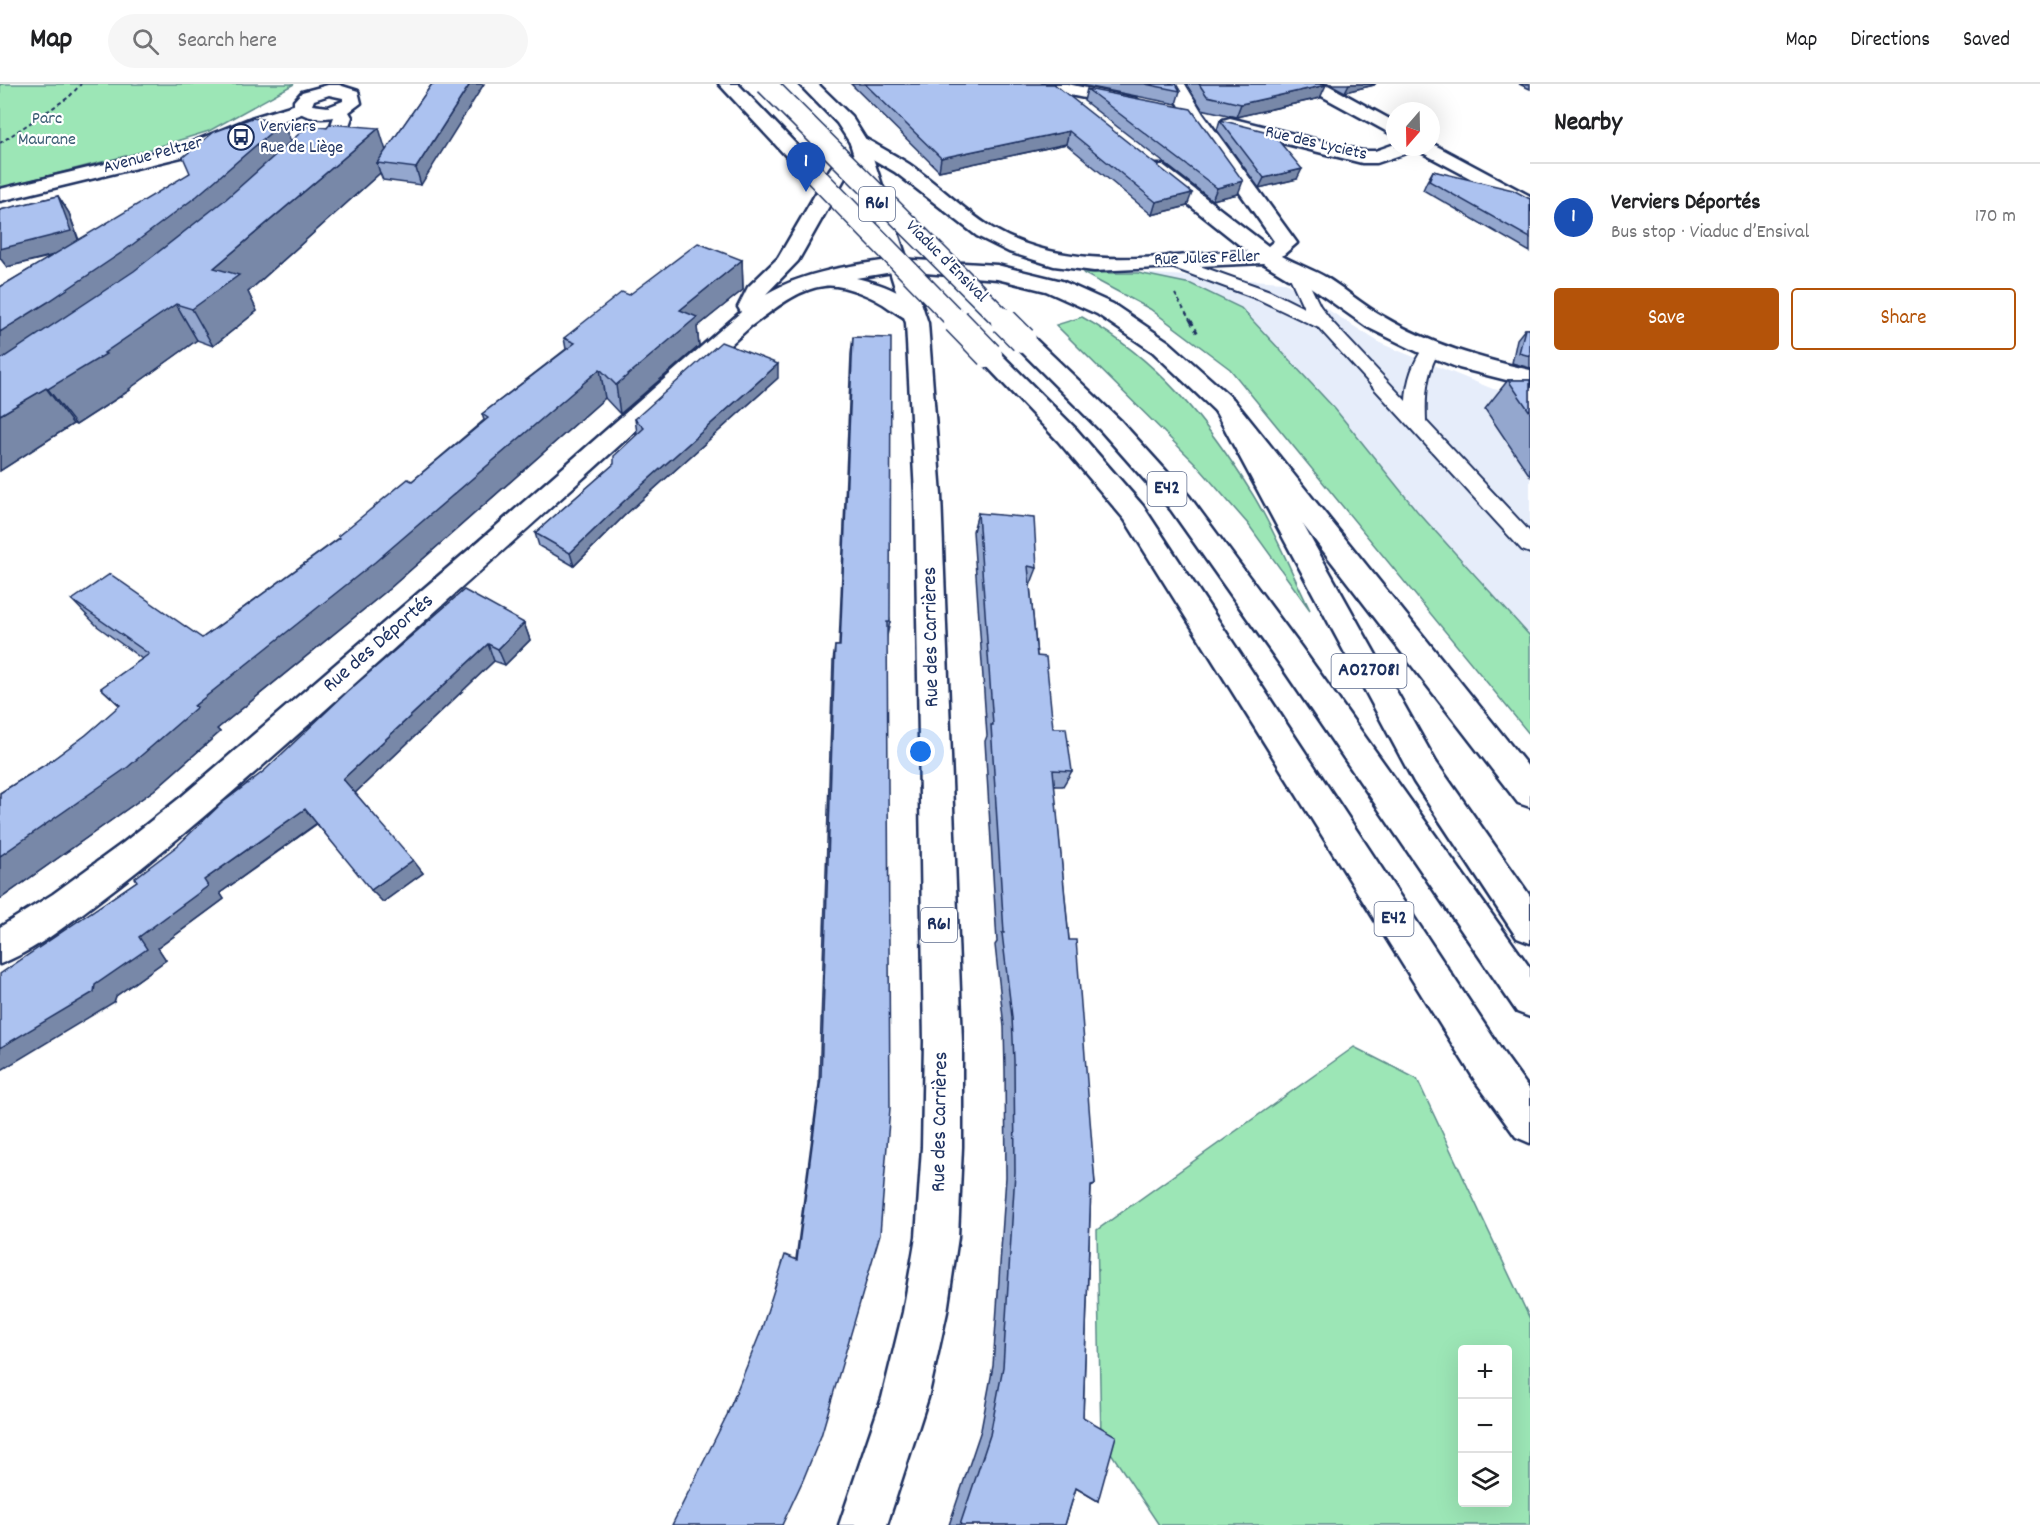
<!DOCTYPE html>
<meta charset="utf-8">
<style>
:root{--surface:#fff;--page:#f6f6f6;--text:#202124;--muted:#757577;--line:#e0e0e0;--accent:#b45309}
body{margin:0;font-family:Dekko,sans-serif;background:var(--page);color:var(--text)}
.controls{position:absolute;right:18px;bottom:18px;display:grid;overflow:hidden;border-radius:6px;box-shadow:0 6px 24px #0002}
.controls button{width:54px;height:54px;display:grid;place-items:center;padding:0;border:0;border-bottom:2px solid var(--line);background:var(--surface);color:var(--text);font:30px sans-serif}
.compass{position:absolute;left:1386px;top:18px;width:54px;height:54px;border-radius:50%;background:var(--surface);box-shadow:0 6px 24px #0002;rotate:200deg}
.you{position:absolute;left:921px;top:668px;width:21px;height:21px;margin:-15px;border:4px solid #fff;border-radius:50%;background:#1a73e8;box-shadow:0 0 0 9px #1a73e833}
.badge{display:grid;place-items:center;width:39px;height:39px;border-radius:50%;background:var(--accent);color:#fff;font-size:20px;font-weight:700}
.pin{position:absolute;translate:-50% -50px;filter:drop-shadow(0 2px 3px #0008)}
.pin::after{content:'';position:absolute;top:32px;width:21px;height:18px;background:inherit;clip-path:polygon(0 0,100% 0,50% 100%)}
.list{margin:0;padding:0;list-style:none}
h2{display:flex;justify-content:space-between;align-items:center;height:78px;margin:0;padding:0 24px;font-size:26px}
h2 small{font-size:20px;font-weight:400;color:var(--muted)}
.list li{display:grid;grid-template-columns:39px 1fr auto;gap:18px;align-items:center;box-sizing:border-box;height:108px;padding:0 24px;border-top:2px solid var(--line)}
.list b{display:block;font-size:22px;white-space:nowrap}
.list p{margin:0;font-size:20px;white-space:nowrap;color:var(--muted)}
.list em{font-size:20px;font-style:normal;color:var(--muted)}
.actions{display:flex;gap:12px;padding:18px 24px}
.actions a{flex:1;padding:14px 0;border:2px solid var(--accent);border-radius:6px;text-align:center;font-size:21px;color:var(--accent)}
.actions .main{background:var(--accent);color:#fff}
.icon{flex:none;width:33px;height:33px;fill:none;stroke:currentColor;stroke-width:2;stroke-linecap:round;stroke-linejoin:round}
.map{position:relative;flex:none;width:1530px;height:1441px;overflow:hidden}
header{display:flex;align-items:center;gap:36px;box-sizing:border-box;height:84px;padding:0 30px;background:var(--surface);border-bottom:2px solid var(--line)}
header strong{font-size:28px}
nav{display:flex;gap:33px;margin-inline-start:auto;font-size:21px}
.search{width:420px;height:54px;background:var(--page);display:flex;align-items:center;gap:15px;box-sizing:border-box;padding:0 21px;border-radius:33px;color:var(--muted);font-size:22px}
main{display:flex}
aside{flex:1;background:var(--surface)}
.map>svg:first-child{display:block}
</style>
<header>
<strong>Map</strong>
<div class="search"><svg class="icon" aria-label="search" viewBox="0 0 24 24"><circle cx="10" cy="10" r="6"/><path d="M15 15l6 6"/></svg>Search here</div>
<nav><a>Map</a><a>Directions</a><a>Saved</a></nav>
</header>
<main>
<div class="map">
<svg width="1530" height="1441" viewBox="0 0 1530 1441">
<rect width="100%" height="100%" fill="#fff"/>
<filter id="ink" filterUnits="userSpaceOnUse"><feTurbulence type="fractalNoise" baseFrequency=".0167" numOctaves="2"/><feDisplacementMap in="SourceGraphic" scale="12" xChannelSelector="R" yChannelSelector="G"/><feConvolveMatrix kernelMatrix="1 2 1 2 8 2 1 2 1" color-interpolation-filters="sRGB"/></filter>
<g filter="url(#ink)">
<polygon fill="#e6edfa" points="1138,189 1284,198 1382,260 1493,305 1530,311 1530,552 1417,427 1335,325 1241,225 1191,200"/>
<g fill="#9ce6b6" stroke="#5c8a8a" stroke-width="1.5" fill-rule="evenodd">
<polygon points="0,0 294,0 209,47 141,68 0,104"/>
<polygon points="1083,189 1138,189 1191,200 1241,224 1335,325 1417,427 1530,552 1530,651 1230,285 1150,225"/>
<path d="M1082,233C1158,275 1208,338 1253,411C1275,447 1291,488 1310,526L1248,440L1195,379L1056,241Z"/>
<path d="M1354,963L1417,995L1530,1235V1441H1159L1101,1354L1097,1146ZM1462,1266H1508V1418H1462Z"/>
</g>
<g fill="none" stroke-linecap="round" stroke-linejoin="round">
<g stroke="#1b2f5e" stroke-width="4">
<path id="service" d="M1169,171L1270,207L1304,224L1288,189L1290,185H1302L1320,222L1332,238L1406,317C1407,295 1413,279 1425,261H1437L1440,265C1426,288 1425,311 1426,337L1530,448V469L1522,466L1319,244L1258,215L1163,180L1161,176Z"/>
</g>
<g stroke="#1b2f5e" stroke-width="5">
<g id="minor">
<polygon points="1043,0 1067,0 1136,14 1139,18 1136,22 1130,23 1044,6"/>
<path d="M1167,0H1185L1203,30L1297,159L1282,172C1296,180 1314,186 1327,194C1346,206 1364,222 1384,233C1429,260 1479,274 1530,286V302L1459,284L1418,268L1367,243L1309,202L1288,194L1263,179L1094,187L1054,182L1009,168L977,152L895,88L852,63L850,59L852,55H866C880,63 895,71 909,80C938,100 963,126 992,144C1069,190 1162,171 1247,167L1149,89L1146,85L1149,81H1163L1268,162L1274,157L1185,31Z"/>
<polygon points="1304,0 1326,0 1395,38 1395,52 1307,4"/>
<polygon points="303,18 309,19 312,23 309,27 198,69 0,117 0,105 185,61 251,34"/>
<polygon points="1230,34 1362,67 1375,67 1395,60 1395,63 1415,63 1412,67 1377,79 1362,79 1223,44 1221,40 1223,36"/>
<polygon points="1431,59 1530,112 1530,126 1419,67 1416,63 1431,63"/>
</g>
</g>
<g stroke="#1b2f5e" stroke-width="5">
<g id="tertiary">
<path d="M328,1H339L358,7L361,19L349,28L352,33L347,47L317,78H303L300,74L331,41L334,33C320,35 303,35 294,23V17L302,8ZM329,11L343,14V17L328,23L312,21L314,16Z"/>
<path d="M840,79L847,81L850,85L798,177L766,210C805,187 853,181 897,175L905,176L908,181L905,186L856,194C879,199 911,210 925,231L922,236C908,239 901,231 889,224C874,213 842,199 824,202C797,205 772,227 751,242C597,382 442,522 287,660C225,715 163,769 96,819C67,841 34,867 0,880V843L53,810L123,759L181,713L486,451L741,228L738,223L748,203L778,174L830,85L833,81Z"/>
</g>
</g>
<g stroke="#1b2f5e" stroke-width="5">
<polygon id="secondary" points="897,175 997,181 1062,197 1113,220 1169,258 1233,315 1530,685 1530,723 1518,719 1215,327 1153,268 1097,230 1046,207 997,195 889,186 886,181 889,176"/>
</g>
<g stroke="#1b2f5e" stroke-width="5">
<polygon id="trunk" points="799,0 818,0 851,32 868,59 928,239 941,411 962,958 962,1063 958,1153 947,1228 928,1314 887,1441 839,1441 882,1314 903,1228 916,1153 922,1063 924,958 915,411 906,239 850,59 837,39"/>
</g>
<g stroke="#1b2f5e" stroke-width="5">
<g id="motorway">
<polygon points="719,0 738,0 815,80 818,84 815,88 801,88"/>
<polygon points="1023,249 1031,251 1120,336 1189,412 1301,563 1530,884 1530,933 1517,928 1279,579 1171,426 1102,348 1015,261 1011,256 1015,251"/>
<polygon points="989,264 997,266 1076,345 1143,422 1504,970 1530,1006 1530,1059 1516,1053 1476,998 1125,436 1058,357 981,276 977,271 981,266"/>
<polygon points="1224,313 1233,315 1236,321 1436,678 1530,812 1530,859 1517,854 1414,698 1212,321 1215,315"/>
</g>
</g>
<g stroke="#1b2f5e" stroke-width="2" stroke-dasharray="4 3" stroke-linecap="butt">
<polyline points="0,59 69,13 81,0"/>
<polyline points="1175,210 1191,238"/>
</g>
<polyline stroke="#1b2f5e" stroke-width="3" stroke-dasharray="4.5 4" stroke-linecap="butt" points="1191,237 1198,250"/>
<use href="#service" fill="#fff" fill-rule="evenodd"/>
<use href="#minor" fill="#fff" fill-rule="evenodd"/>
<use href="#tertiary" fill="#fff" fill-rule="evenodd"/>
<use href="#secondary" fill="#fff" fill-rule="evenodd"/>
<use href="#trunk" fill="#fff" fill-rule="evenodd"/>
<use href="#motorway" fill="#fff" fill-rule="evenodd"/>
<g stroke="#1b2f5e" stroke-width="23" stroke-linecap="butt">
<g id="motorway-bridge-far1">
<polyline points="766,0 1005,238"/>
<polyline points="808,84 958,238"/>
</g>
</g>
<g stroke="#1b2f5e" stroke-width="29" stroke-linecap="butt">
<g id="motorway-bridge">
<polyline points="956,237 989,271"/>
<polyline points="1004,237 1023,256"/>
</g>
</g>
<use href="#motorway-bridge-far1" stroke="#fff" stroke-width="20"/>
<use href="#motorway-bridge" stroke="#fff" stroke-width="26"/>
</g>
<g fill="#94a7ce" stroke="#1b2f5e" stroke-width="1.5">
<polygon points="432,0 421,101 383,96 380,89 248,208 257,227 213,262 197,256 129,305 130,306 76,341 73,340 0,387 0,203 53,172 7,183 0,174 0,126 58,112 69,129 79,156 291,57 386,67"/>
<polygon points="851,0 1054,0 1187,122 1152,131 1066,60 939,87"/>
<polygon points="1076,0 1176,0 1180,7 1176,20"/>
<polygon points="1186,0 1324,0 1320,14 1236,33 1202,25"/>
<polygon points="1330,0 1375,0 1374,1 1345,8"/>
<polygon points="1519,0 1530,0 1530,5"/>
<polygon points="1087,5 1238,110 1212,116 1084,17"/>
<polygon points="1220,36 1297,95 1259,104 1217,46"/>
<polygon points="1433,87 1530,115 1530,168 1423,106 1427,97"/>
<polygon points="742,176 743,206 697,243 699,262 620,330 605,314 389,505 217,645 220,648 154,706 0,815 0,709 48,679 86,651 120,622 101,604 142,575 97,542 72,516 202,554 339,454 338,452 412,397 484,336 482,330 566,265 564,254 629,211"/>
<polygon points="1525,245 1530,245 1530,284 1512,279 1517,255"/>
<polygon points="853,253 890,538 887,552 782,1441 728,1328 796,1175 819,1000 833,577 835,562 839,562 851,270"/>
<polygon points="778,294 625,431 574,482 539,462 535,449 614,380 638,350 637,349 635,335"/>
<polygon points="1508,296 1530,296 1530,392 1485,325"/>
<polygon points="978,429 1037,484 1030,502 1037,572 1053,644 1072,687 1063,702 1054,702 1069,856 1095,1100 1091,1102 1083,1333 1098,1417 1076,1404 1065,1441 949,1441 981,1346 993,1282 1006,1093 1005,986 1004,943 995,861 997,858 985,657 987,652 973,447"/>
<polygon points="524,539 530,556 505,581 494,577 355,709 423,789 383,818 317,740 220,809 224,815 158,864 166,876 116,912 114,918 13,882 137,797 264,687"/>
</g>
<g fill="#7888a8" stroke="#1b2f5e" stroke-width="1.5">
<polygon points="470,0 484,0 421,101 416,84"/>
<polygon points="1349,0 1375,0 1374,1 1345,8"/>
<polygon points="1326,1 1320,14 1236,33 1241,20"/>
<polygon points="283,38 297,74 0,302 0,248"/>
<polygon points="379,44 390,80 377,79 380,89 248,208 257,227 213,262 192,225 214,184"/>
<polygon points="1069,47 1066,60 939,87 941,74"/>
<polygon points="1302,85 1297,95 1259,104 1264,94"/>
<polygon points="1243,97 1238,110 1212,116 1217,104"/>
<polygon points="1192,109 1187,122 1152,131 1156,118"/>
<polygon points="58,112 69,129 81,164 7,183 0,174 0,165"/>
<polygon points="742,176 743,206 697,243 699,262 620,330 616,301 680,226"/>
<polygon points="176,220 197,256 129,305 130,306 76,341 48,305"/>
<polygon points="778,280 778,294 625,431 574,482 570,469 623,418"/>
<polygon points="600,285 605,314 389,505 217,645 220,648 154,706 0,815 0,772 194,622"/>
<polygon points="46,304 73,340 0,387 0,331"/>
<polygon points="524,539 530,556 505,581 498,565"/>
<polygon points="488,560 494,577 354,710 343,695"/>
<polygon points="305,725 317,739 220,809 224,815 158,864 166,876 116,912 114,918 0,987 0,964 95,901 139,853 204,796"/>
<polygon points="413,776 423,789 383,818 371,806"/>
</g>
<g fill="#acc2f0" stroke="#1b2f5e" stroke-width="1.5">
<polygon points="432,0 470,0 416,84 377,79"/>
<polygon points="865,0 1054,0 1192,109 1156,118 1069,47 941,74"/>
<polygon points="1145,0 1176,0 1180,7"/>
<polygon points="1199,0 1324,0 1326,1 1241,20 1207,12"/>
<polygon points="1087,5 1191,25 1243,97 1217,104"/>
<polygon points="252,34 283,38 197,112 124,167 48,218 0,248 0,203 190,89 183,73 214,48"/>
<polygon points="1220,36 1272,49 1302,85 1264,94"/>
<polygon points="330,40 379,44 214,184 239,191 192,225 176,220 104,269 106,270 48,305 46,304 0,331 0,276 134,187 226,115 309,41 327,44"/>
<polygon points="1433,87 1513,106 1530,115 1530,154 1429,97"/>
<polygon points="58,112 71,147 0,165 0,126"/>
<polygon points="698,159 742,176 680,226 697,233 616,301 600,285 375,478 194,622 197,623 128,683 0,772 0,709 48,679 86,651 120,621 101,604 149,570 72,516 110,490 202,554 340,454 338,452 408,395 412,397 488,334 482,330 575,259 564,254 622,208 629,211"/>
<polygon points="1525,245 1530,245 1530,272 1519,269"/>
<polygon points="853,253 891,254 890,538 887,538 890,1024 880,1150 821,1352 803,1396 782,1441 672,1441 727,1331 761,1247 785,1171 797,1176 821,993 835,562 840,562"/>
<polygon points="721,258 778,280 623,418 570,469 535,449 614,380 614,372 644,344 635,335"/>
<polygon points="1508,296 1530,296 1530,328"/>
<polygon points="978,429 1034,434 1037,484 1028,482 1037,572 1046,573 1053,644 1066,644 1072,687 1053,686 1069,856 1076,856 1095,1100 1091,1101 1083,1333 1116,1352 1098,1417 1076,1404 1065,1441 960,1441 990,1351 1003,1283 1015,1088 1014,977 1012,933 1002,849 1004,849 991,641 993,641"/>
<polygon points="464,506 524,539 498,565 488,560 343,695 413,776 371,806 305,725 204,796 208,802 139,853 147,865 95,901 94,908 0,964 0,890 137,797 135,794 177,762 222,719 264,687 346,609"/>
</g>
</g>
<defs>
<g id="bus-ring" transform="scale(1.35)"><circle r="9.5" fill="#fff" stroke="#1b2f5e" stroke-width="1.5"/><path d="M-5-6H5V4H4V6H2V4H-2V6H-4V4H-5ZM-3.5-4V0h7V-4ZM-3.5 1.2v1.5H-2V1.2ZM2 1.2v1.5H3.5V1.2Z" fill="#1b2f5e"/></g>
</defs>
<g fill-rule="evenodd">
<use href="#bus-ring" x="241" y="53"/>
</g>
<g text-anchor="middle" dominant-baseline="central" stroke-width="4.5" stroke-linejoin="round" paint-order="stroke">
<g font-size="18" fill="#3b5d74" stroke="#fff">
<text x="47" y="35">Parc<tspan x="47" dy="21">Maurane</tspan></text>
</g>
<g font-size="18" fill="#1b2f5e" stroke="#fff" text-anchor="start">
<text x="260" y="43">Verviers<tspan x="260" dy="21">Rue de Liège</tspan></text>
</g>
<g font-size="18" fill="#1b2f5e" stroke="#fff">
<text transform="translate(1316 60) rotate(13)">Rue des Lyciets</text>
<text transform="translate(153 72) rotate(-15)">Avenue Peltzer</text>
<text transform="translate(1207 175) rotate(-2)">Rue Jules Feller</text>
<text transform="translate(946 178) rotate(45)">Viaduc d’Ensival</text>
</g>
<g fill="#fff" stroke="#5f6d8e" stroke-width="1.5">
<rect x="859" y="103" width="36" height="34" rx="4.5"/>
<rect x="1147.5" y="388" width="39" height="34" rx="4.5"/>
<rect x="1331.5" y="570" width="75" height="34" rx="4.5"/>
<rect x="1374.5" y="818" width="39" height="34" rx="4.5"/>
<rect x="921" y="824" width="36" height="34" rx="4.5"/>
</g>
<g font-size="20" font-weight="bold" fill="#1b2f5e">
<text x="877" y="120">R61</text>
<text x="1167" y="405">E42</text>
<text x="1369" y="587">A027081</text>
<text x="1394" y="835">E42</text>
<text x="939" y="841">R61</text>
</g>
<g font-size="21" fill="#1b2f5e" stroke="#fff">
<text transform="translate(932 553) rotate(-91)">Rue des Carrières</text>
<text transform="translate(379 560) rotate(-41)">Rue des Déportés</text>
<text transform="translate(941 1038) rotate(-89)">Rue des Carrières</text>
</g>
</g>
</svg>
<div class="controls">
<button>+</button>
<button>−</button>
<button><svg class="icon" aria-label="layers" viewBox="0 0 24 24"><path d="M12 4l9 5-9 5-9-5zM3 14l9 5 9-5"/></svg></button>
</div>
<svg class="compass" viewBox="-18 -18 36 36"><path d="M0-13l5 13h-10z" fill="#e53935"/><path d="M0 13l5-13h-10z" fill="#757577"/></svg>
<div class="you"></div>
<div class="pin badge" style="left:806px;top:108px;background:#1a4fb4">1</div>
</div>
<aside>
<h2>Nearby<small></small></h2>
<ul class="list">
<li><span class="badge" style="background:#1a4fb4">1</span><div><b>Verviers Déportés</b><p>Bus stop · Viaduc d’Ensival</p></div><em>170 m</em></li>
</ul>
<div class="actions"><a class="main">Save</a><a>Share</a></div>
</aside>
</main>
